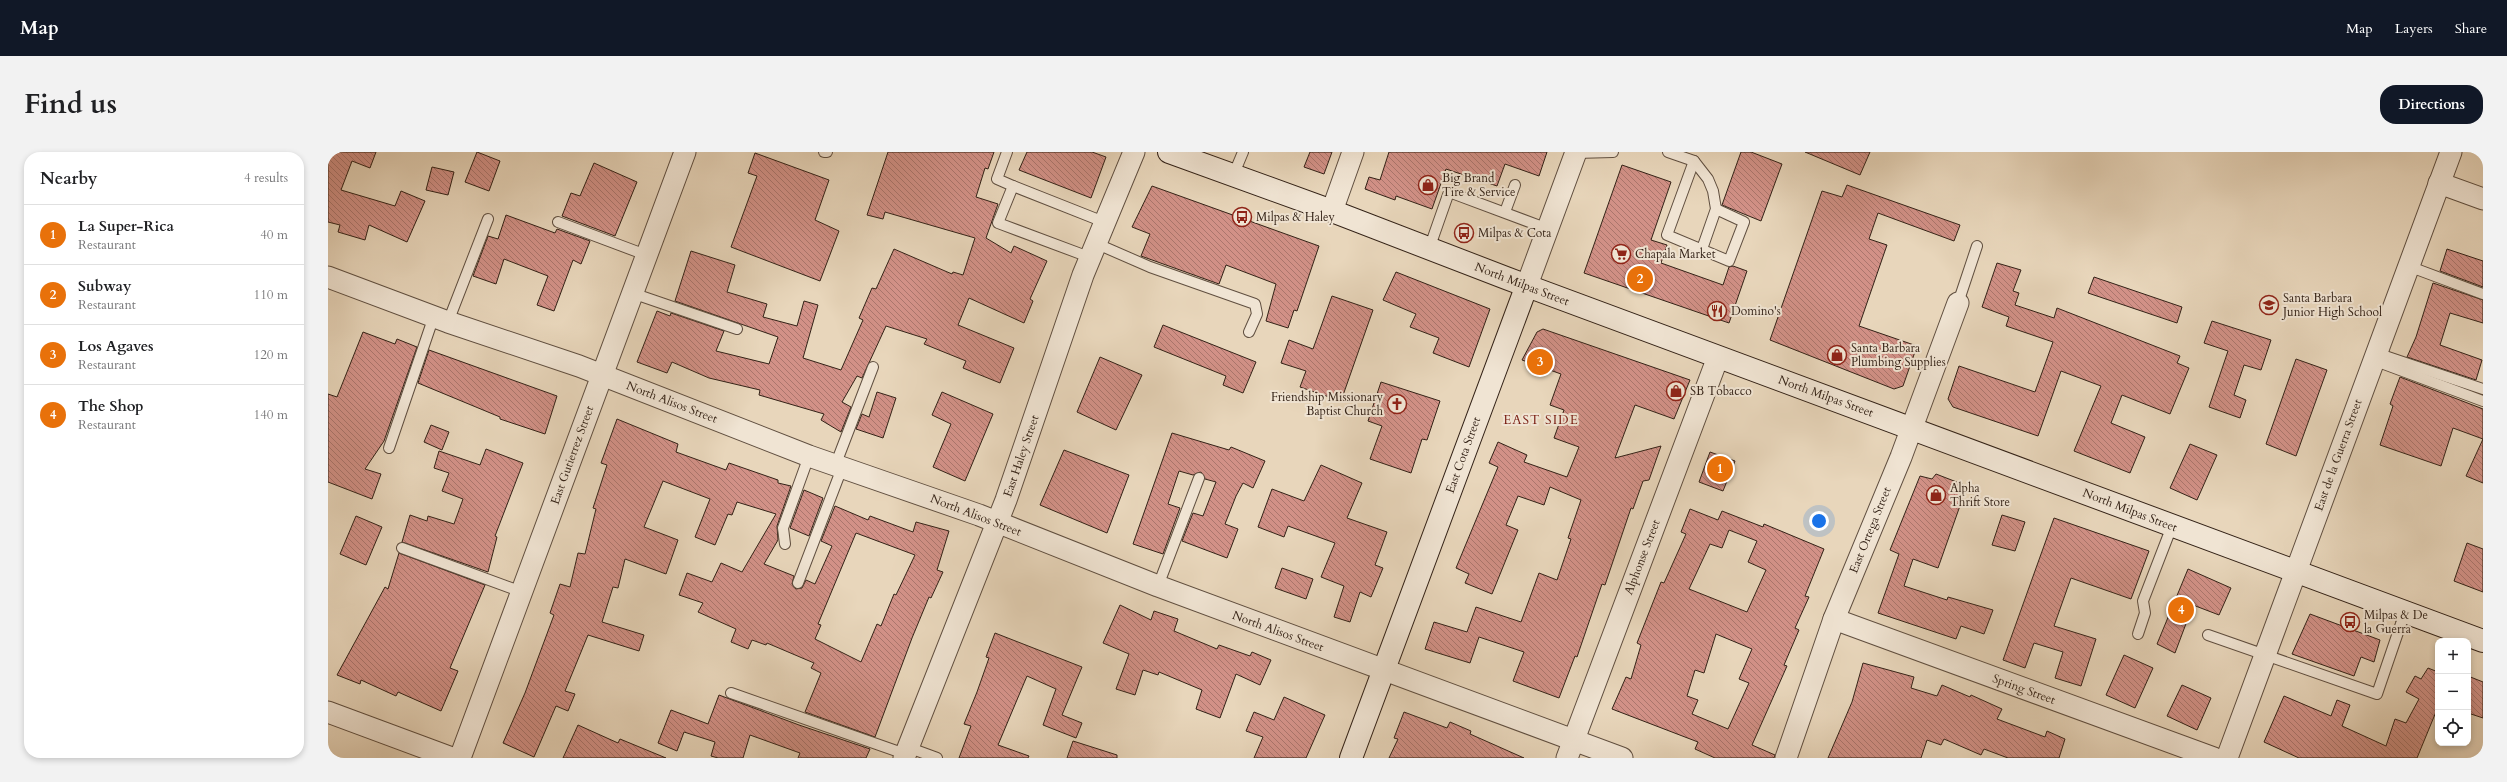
<!DOCTYPE html>
<meta charset="utf-8">
<style>
:root{--surface:#fff;--page:#f2f2f2;--text:#202124;--muted:#757577;--line:#e0e0e0;--accent:#111827}
body{margin:0;font-family:Cardo,serif;background:var(--page);color:var(--text)}
.controls{position:absolute;right:12px;bottom:12px;display:grid;overflow:hidden;border-radius:8px;box-shadow:0 2px 6px #0003}
.controls button{width:36px;height:36px;display:grid;place-items:center;padding:0;border:0;border-bottom:1px solid var(--line);background:var(--surface);color:var(--text);font:20px sans-serif}
.you{position:absolute;left:1491px;top:369px;width:14px;height:14px;margin:-10px;border:3px solid #fff;border-radius:50%;background:#1a73e8;box-shadow:0 0 0 6px #1a73e833}
.badge{display:grid;place-items:center;width:26px;height:26px;border-radius:50%;background:var(--accent);color:#fff;font-size:13px;font-weight:700}
.pin{position:absolute;translate:-50% -50%;border:2px solid #fff;box-shadow:0 1px 4px #0006}
.list{margin:0;padding:0;list-style:none}
h2{display:flex;justify-content:space-between;align-items:center;height:52px;margin:0;padding:0 16px;font-size:17px}
h2 small{font-size:13px;font-weight:400;color:var(--muted)}
.list li{display:grid;grid-template-columns:26px 1fr auto;gap:12px;align-items:center;box-sizing:border-box;height:60px;padding:0 16px;border-top:1px solid var(--line)}
.list b{display:block;font-size:15px;white-space:nowrap}
.list p{margin:0;font-size:13px;white-space:nowrap;color:var(--muted)}
.list em{font-size:13px;font-style:normal;color:var(--muted)}
.icon{flex:none;width:22px;height:22px;fill:none;stroke:currentColor;stroke-width:2;stroke-linecap:round;stroke-linejoin:round}
.map{position:relative;flex:none;width:2155px;height:606px;overflow:hidden;border-radius:16px}
header{display:flex;align-items:center;gap:24px;box-sizing:border-box;height:56px;padding:0 20px;background:var(--accent);color:#fff}
header strong{font-size:19px}
nav{display:flex;gap:22px;margin-inline-start:auto;font-size:14px}
.intro{display:flex;align-items:center;justify-content:space-between;box-sizing:border-box;height:96px;padding:0 24px}
h1{margin:0;font-size:28px}
.button{padding:10px 18px;border-radius:16px;background:var(--accent);color:#fff;font-size:14px;font-weight:700}
main{display:flex;gap:24px;padding:0 24px}
aside{flex:1;background:var(--surface);border-radius:16px;box-shadow:0 2px 6px #0003}
.map>svg:first-child{display:block}
</style>
<header>
<strong>Map</strong>
<nav><a>Map</a><a>Layers</a><a>Share</a></nav>
</header>
<div class="intro"><h1>Find us</h1><a class="button">Directions</a></div>
<main>
<aside>
<h2>Nearby<small>4 results</small></h2>
<ul class="list">
<li><span class="badge" style="background:#e8710a">1</span><div><b>La Super-Rica</b><p>Restaurant</p></div><em>40 m</em></li>
<li><span class="badge" style="background:#e8710a">2</span><div><b>Subway</b><p>Restaurant</p></div><em>110 m</em></li>
<li><span class="badge" style="background:#e8710a">3</span><div><b>Los Agaves</b><p>Restaurant</p></div><em>120 m</em></li>
<li><span class="badge" style="background:#e8710a">4</span><div><b>The Shop</b><p>Restaurant</p></div><em>140 m</em></li>
</ul>
</aside>
<div class="map">
<svg width="2155" height="606" viewBox="0 0 2155 606">
<defs>
<pattern id="building-back-hatch" width="6" height="6" patternUnits="userSpaceOnUse"><rect width="6" height="6" fill="#d29187"/><path d="M-1 5l2 2M0 0l6 6M5-1l2 2" fill="none" stroke="#ab766d"/></pattern>
</defs>
<rect width="100%" height="100%" fill="#e8d6bb"/>
<filter id="stains"><feTurbulence type="fractalNoise" baseFrequency=".005" numOctaves="4"/><feColorMatrix values="0 0 0 0 .2 0 0 0 0 .09 0 0 0 0 .02 0 0 0 .5 -.17"/></filter>
<radialGradient id="worn" r=".72"><stop offset=".6" stop-color="#630" stop-opacity="0"/><stop offset="1" stop-color="#630" stop-opacity=".3"/></radialGradient>
<g fill="url(#building-back-hatch)" stroke="#332217" fill-rule="evenodd">
<polygon points="0,0 48,0 42,16 24,9 13,38 67,54 73,39 97,49 79,90 41,73 37,88 10,80 12,73 0,70"/>
<polygon points="149,0 172,9 161,39 137,30"/>
<polygon points="560,0 666,0 660,17 657,16 648,45 670,52 658,86 683,101 686,94 719,109 702,147 705,149 696,171 641,146 630,173 686,196 672,231 635,216 638,209 596,192 599,187 558,174 534,226 529,224 514,250 523,255 513,280 493,268 496,262 431,243 432,238 381,226 344,210 339,221 309,210 329,159 342,164 343,161 396,179 388,199 441,212 450,185 347,149 363,99 407,113 399,140 439,152 435,165 469,174 476,149 490,153 475,206 513,218 535,168 531,166 544,136 548,137 566,97 624,122 625,120 635,123 647,86 557,60 555,67 539,63"/>
<polygon points="699,0 764,0 778,5 763,46 691,18"/>
<polygon points="982,0 1004,0 996,22 976,15"/>
<polygon points="1061,0 1219,0 1211,24 1177,12 1169,34 1118,17 1104,57 1068,44 1067,48 1037,37 1041,25 1052,28"/>
<polygon points="1413,0 1423,0 1454,12 1433,69 1394,53"/>
<polygon points="1477,0 1542,0 1532,23"/>
<polygon points="427,1 501,28 487,68 511,79 492,129 403,95 429,24 420,21"/>
<polygon points="266,11 309,30 287,84 234,64 243,41 252,44"/>
<polygon points="1294,13 1343,30 1323,88 1339,93 1333,111 1395,133 1401,115 1405,114 1419,119 1401,171 1256,121"/>
<polygon points="104,15 126,20 120,43 98,38"/>
<polygon points="1519,33 1632,73 1626,89 1550,61 1541,87 1559,93 1531,174 1589,194 1575,234 1566,237 1442,188 1494,39 1514,45"/>
<polygon points="824,34 991,94 969,159 966,158 960,176 938,169 948,132 898,113 891,132 813,104 822,82 804,75"/>
<polygon points="178,63 227,81 229,77 262,89 253,112 245,108 226,159 209,153 220,124 176,107 168,132 145,124 160,84 170,87"/>
<polygon points="2119,97 2155,109 2155,135 2112,119"/>
<polygon points="1669,111 1693,118 1685,139 1691,141 1687,153 1726,166 1729,156 1852,204 1849,211 1861,216 1842,262 1794,243 1783,271 1817,285 1802,321 1746,299 1773,234 1733,219 1710,284 1625,255 1620,247 1631,214 1707,240 1725,190 1678,174 1681,165 1654,155"/>
<polygon points="1068,120 1162,157 1141,215 1105,201 1111,186 1082,175 1088,162 1055,148"/>
<polygon points="1766,125 1854,155 1849,171 1760,141"/>
<polygon points="2105,131 2155,148 2155,171 2122,161 2112,193 2154,208 2148,228 2079,205 2088,185"/>
<polygon points="1004,144 1045,158 1013,249 972,235 978,219 953,211 961,188 985,197"/>
<polygon points="1884,169 1943,188 1933,218 1916,213 1906,243 1918,248 1912,266 1881,255 1900,199 1876,191"/>
<polygon points="835,173 928,210 915,241 895,233 898,224 826,195"/>
<polygon points="1215,177 1362,228 1346,267 1307,253 1287,306 1333,294 1321,328 1315,329 1305,357 1303,356 1277,433 1274,432 1249,505 1247,504 1231,546 1185,529 1196,500 1151,485 1142,511 1097,497 1106,470 1139,480 1148,455 1193,470 1211,421 1229,428 1243,387 1240,386 1253,348 1222,335 1216,353 1190,344 1178,373 1190,378 1164,442 1137,431 1141,422 1128,416 1170,315 1161,311 1170,290 1199,303 1196,310 1239,325 1251,295 1226,286 1236,258 1222,253 1233,222 1194,208 1209,180"/>
<polygon points="35,180 67,192 69,187 89,195 56,289 37,317 53,322 44,347 0,330 0,242 9,245"/>
<polygon points="101,198 229,244 217,282 172,267 172,265 90,231"/>
<polygon points="772,205 814,223 788,278 749,260"/>
<polygon points="1968,207 1999,218 1968,304 1938,292"/>
<polygon points="2072,225 2155,257 2155,331 2138,324 2155,287 2125,276 2113,314 2052,293 2065,254 2062,252"/>
<polygon points="1053,230 1112,249 1099,288 1094,287 1083,321 1042,307 1054,274 1040,269"/>
<polygon points="549,240 568,246 555,286 528,277 534,262 541,265"/>
<polygon points="614,240 665,262 637,329 605,315 623,272 604,263"/>
<path d="M289,267L350,292L348,300L398,318L401,311L450,328V331L463,334L449,374L450,388L436,412L466,424L464,432L468,437L474,436L478,428L487,432L504,394L493,389L507,354L540,368L542,364L585,380L588,370L621,379L609,418L615,420L603,446L601,445L584,486L547,585L477,560L493,521L483,516L486,511L439,491L438,493L424,488L420,497L403,490L408,477L370,460L375,451L351,443L359,421L384,430L393,411L414,420L448,362L409,350L404,363L400,362L387,393L367,385L382,347L335,329L316,375L350,388L338,422L297,407L290,436L285,435L274,470L316,483L311,499L260,483L237,539L247,542L240,559L228,554L206,605L175,591L197,541L226,463L222,461L232,432L242,435L250,401L257,402L268,357L265,356L279,313L273,311ZM528,381L587,403L568,443L566,442L553,474L549,472L533,510L487,487L493,473L490,472Z"/>
<polygon points="103,273 121,280 114,298 96,290"/>
<polygon points="844,281 901,298 903,295 937,309 925,336 915,331 908,344 897,372 910,377 899,406 854,389 865,361 875,364 888,330 877,327 873,320 865,323 851,319 840,352 852,356 835,402 805,392"/>
<polygon points="1862,292 1889,303 1869,348 1842,336"/>
<polygon points="158,297 195,311 167,384 169,385 160,420 74,390 82,363 99,369 100,364 126,372 135,347 114,339 121,321 106,316 111,299 152,313"/>
<polygon points="736,298 801,323 779,381 712,353"/>
<polygon points="1382,300 1407,309 1395,339 1371,330"/>
<polygon points="993,313 1034,331 1019,366 1059,380 1047,413 1055,416 1043,445 1032,440 1022,470 1006,465 1016,434 993,425 1007,391 960,374 956,385 930,375 944,337 976,349"/>
<polygon points="1608,322 1639,334 1610,416 1585,407 1576,434 1619,448 1620,445 1665,458 1656,482 1633,474 1628,487 1550,461 1571,402 1562,398 1592,324 1604,327"/>
<polygon points="476,338 495,346 481,384 462,376"/>
<path d="M1362,357L1390,368L1394,359L1435,375L1436,372L1496,397L1477,444L1481,445L1467,476L1471,478L1456,513L1459,514L1424,593L1447,603L1446,606H1387L1367,597L1370,590L1284,557L1298,525L1303,527L1313,493L1309,491L1333,430L1336,431L1358,382L1353,380ZM1401,378L1429,389L1420,410L1438,418L1419,460L1361,437L1382,392L1394,396ZM1388,482L1424,497L1411,527L1421,531L1400,577L1364,562L1370,548L1359,544L1367,518L1376,521Z"/>
<polygon points="1674,363 1697,370 1687,399 1664,393"/>
<polygon points="28,364 54,375 38,413 12,402"/>
<polygon points="1726,366 1821,399 1803,447 1743,426 1726,474 1768,487 1753,534 1727,526 1735,500 1706,491 1697,516 1675,508"/>
<polygon points="2139,391 2155,397 2155,440 2126,429"/>
<polygon points="71,401 157,433 122,516 130,519 113,559 70,540 68,544 33,528 32,532 9,523 57,435 60,437"/>
<polygon points="954,416 985,427 978,447 947,436"/>
<polygon points="1860,417 1903,436 1891,463 1865,453 1847,501 1829,492"/>
<polygon points="792,453 823,468 826,459 850,467 846,479 889,497 891,493 922,504 924,500 943,508 932,533 908,522 892,566 868,557 874,538 831,520 830,523 815,518 807,543 788,537 801,502 775,491"/>
<polygon points="1982,462 2052,488 2046,510 2033,505 2026,524 1964,502"/>
<polygon points="667,481 754,515 734,563 754,571 748,586 715,573 728,537 699,524 670,593 701,604 700,606 631,606 643,574 636,572 649,540 661,506 658,505"/>
<polygon points="1796,503 1825,516 1807,556 1778,543"/>
<polygon points="1535,511 1586,525 1583,536 1609,544 1614,533 1642,545 1643,543 1674,557 1669,567 1717,585 1719,579 1737,587 1731,606 1680,606 1656,597 1653,603 1616,587 1613,593 1599,588 1593,606 1500,606 1524,550"/>
<polygon points="2100,516 2110,520 2110,555 2089,606 1971,606 1936,590 1956,544 2003,564 2009,548 2022,553 2014,574 2058,594 2067,567 2078,571 2091,547 2078,540 2087,524 2093,527"/>
<polygon points="2140,524 2155,530 2155,566 2140,561"/>
<polygon points="1854,533 1883,546 1869,578 1839,564"/>
<polygon points="391,543 471,573 542,597 538,606 470,606 472,601 422,583 415,606 390,606 383,604 387,590 356,580 349,599 330,591 343,558 380,572"/>
<polygon points="956,545 997,563 978,606 926,606 935,585 918,579 926,560 946,568"/>
<polygon points="1076,560 1119,576 1122,570 1143,579 1142,582 1196,606 1061,606 1070,587 1066,586"/>
<polygon points="250,573 290,591 292,587 338,606 235,606"/>
<polygon points="745,589 789,603 789,606 739,606"/>
</g>
<g fill="none" stroke-linecap="round" stroke-linejoin="round">
<g stroke="#604f40" stroke-width="12">
<g id="lane">
<polyline points="496,0 499,0"/>
<polyline points="679,0 669,27 685,34"/>
<polyline points="1340,0 1366,9 1380,27 1385,39 1388,57 1374,97"/>
<polyline points="1247,1 1285,0"/>
<polyline points="1366,9 1339,83 1401,109 1416,70 1388,57"/>
<polyline points="905,24 915,0"/>
<polyline points="1177,60 1187,33"/>
<polyline points="230,70 318,103"/>
<polyline points="767,91 822,115 927,152 929,162 921,180"/>
<polyline points="1101,97 1121,40 1220,77"/>
<polyline points="761,105 670,71 685,34 776,70"/>
<polyline points="2080,114 2155,142"/>
<polyline points="304,141 409,177"/>
<polyline points="1630,151 1649,94"/>
<polyline points="120,170 160,67"/>
<polyline points="2048,201 2155,237"/>
<polyline points="2045,208 2155,249"/>
<polyline points="61,296 106,164"/>
<polyline points="507,314 545,215"/>
<polyline points="457,392 455,376 481,304"/>
<polyline points="74,396 194,440"/>
<polyline points="470,431 514,316"/>
<polyline points="830,434 871,326"/>
<polyline points="1810,482 1817,461 1815,449 1844,374"/>
<polyline points="1880,483 2049,542 2077,460"/>
<polyline points="403,541 577,602"/>
<polyline points="579,595 609,606"/>
</g>
</g>
<g stroke="#604f40" stroke-width="23">
<g id="street">
<polyline points="2111,31 2155,47"/>
<polyline points="1004,59 1025,0"/>
<polyline points="0,125 120,170 251,214 481,304 651,363 830,434 1294,606"/>
<polyline points="1199,133 1248,0"/>
<polyline points="1506,467 1886,606"/>
<polyline points="0,560 124,606"/>
<polyline points="132,606 357,0"/>
<polyline points="576,606 678,348 755,123 806,0"/>
<polyline points="1239,606 1390,205"/>
<polyline points="1458,606 1506,467 1573,305 1630,151"/>
<polyline points="1899,606 2123,0"/>
</g>
</g>
<g stroke="#332217" stroke-width="24">
<g id="secondary">
<polyline points="841,0 1004,59 1178,126 2155,489"/>
<polyline points="1023,606 1199,133"/>
</g>
</g>
<use href="#lane" stroke="#f0e4d3" stroke-width="10"/>
<use href="#street" stroke="#f0e4d3" stroke-width="21"/>
<use href="#secondary" stroke="#f0e4d3" stroke-width="22"/>
</g>
<defs>
<g id="shop-ring" transform="scale(1)"><circle r="9.5" fill="#f0e4d3" stroke="#8f2418" stroke-width="1.5"/><path d="M-5-2.5h2.3a2.7 3.5 0 0 1 5.4 0H5L5.5 6h-11ZM-1.5-2.5h3a1.5 2.3 0 0 0-3 0Z" fill="#8f2418"/></g>
<g id="bus-ring" transform="scale(1)"><circle r="9.5" fill="#f0e4d3" stroke="#8f2418" stroke-width="1.5"/><path d="M-5-6H5V4H4V6H2V4H-2V6H-4V4H-5ZM-3.5-4V0h7V-4ZM-3.5 1.2v1.5H-2V1.2ZM2 1.2v1.5H3.5V1.2Z" fill="#8f2418"/></g>
<g id="supermarket-ring" transform="scale(1)"><circle r="9.5" fill="#f0e4d3" stroke="#8f2418" stroke-width="1.5"/><path d="M-6-5.5h2.5l.6 2H6L4.5 2H-2.5L-4.4-4H-6ZM-1.5 3.2a1.3 1.3 0 1 0 .1 0ZM3 3.2a1.3 1.3 0 1 0 .1 0Z" fill="#8f2418"/></g>
<g id="school-ring" transform="scale(1)"><circle r="9.5" fill="#f0e4d3" stroke="#8f2418" stroke-width="1.5"/><path d="M0-5L7-2L0 1L-7-2ZM-4 1L0 2.5L4 1V4Q0 6-4 4Z" fill="#8f2418"/></g>
<g id="restaurant-ring" transform="scale(1)"><circle r="9.5" fill="#f0e4d3" stroke="#8f2418" stroke-width="1.5"/><path d="M-5-6h1v4h1v-4h1v4h1v-4h1v5L-1.5 .5V6h-2V.5L-5-1ZM5-6V6H3V1.5H1.5Q1.5-4 5-6Z" fill="#8f2418"/></g>
<g id="church-ring" transform="scale(1)"><circle r="9.5" fill="#f0e4d3" stroke="#8f2418" stroke-width="1.5"/><path d="M-1.2-6h2.4v3.5h3.3v2.4h-3.3V6h-2.4V-.1h-3.3v-2.4h3.3Z" fill="#8f2418"/></g>
</defs>
<g fill-rule="evenodd">
<use href="#shop-ring" x="1100" y="33"/>
<use href="#bus-ring" x="914" y="65"/>
<use href="#bus-ring" x="1136" y="81"/>
<use href="#supermarket-ring" x="1293" y="102"/>
<use href="#school-ring" x="1941" y="153"/>
<use href="#restaurant-ring" x="1389" y="159"/>
<use href="#shop-ring" x="1509" y="203"/>
<use href="#shop-ring" x="1348" y="239"/>
<use href="#church-ring" x="1069" y="252"/>
<use href="#shop-ring" x="1608" y="343"/>
<use href="#bus-ring" x="2022" y="470"/>
</g>
<g text-anchor="middle" dominant-baseline="central" stroke-width="4" stroke-linejoin="round" paint-order="stroke">
<g font-size="12" fill="#332217" stroke="#f0e4d3" text-anchor="start">
<text x="1114" y="26">Big Brand<tspan x="1114" dy="14">Tire &amp; Service</tspan></text>
<text x="928" y="65">Milpas &amp; Haley</text>
<text x="1150" y="81">Milpas &amp; Cota</text>
<text x="1307" y="102">Chapala Market</text>
<text x="1955" y="146">Santa Barbara<tspan x="1955" dy="14">Junior High School</tspan></text>
<text x="1403" y="159">Domino's</text>
<text x="1523" y="196">Santa Barbara<tspan x="1523" dy="14">Plumbing Supplies</tspan></text>
<text x="1362" y="239">SB Tobacco</text>
<text x="1055" y="245" text-anchor="end">Friendship Missionary<tspan x="1055" dy="14">Baptist Church</tspan></text>
<text x="1622" y="336">Alpha<tspan x="1622" dy="14">Thrift Store</tspan></text>
<text x="2036" y="463">Milpas &amp; De<tspan x="2036" dy="14">la Guerra</tspan></text>
</g>
<g font-size="12" fill="#332217" stroke="#f0e4d3">
<text transform="translate(1194 132) rotate(21)">North Milpas Street</text>
<text transform="translate(1498 244) rotate(20)">North Milpas Street</text>
<text transform="translate(344 250) rotate(21)">North Alisos Street</text>
<text transform="translate(244 303) rotate(-70)">East Gutierrez Street</text>
<text transform="translate(1135 303) rotate(-70)">East Cota Street</text>
<text transform="translate(2010 303) rotate(-70)">East de la Guerra Street</text>
<text transform="translate(693 304) rotate(-71)">East Haley Street</text>
<text transform="translate(1802 358) rotate(21)">North Milpas Street</text>
<text transform="translate(648 363) rotate(21)">North Alisos Street</text>
<text transform="translate(1542 378) rotate(-68)">East Ortega Street</text>
<text transform="translate(1314 405) rotate(-69)">Alphonse Street</text>
<text transform="translate(950 479) rotate(20)">North Alisos Street</text>
<text transform="translate(1696 537) rotate(20)">Spring Street</text>
</g>
<g font-size="13" letter-spacing="1" fill="#7a1f14" stroke="#f0e4d3">
<text x="1213" y="268">EAST SIDE</text>
</g>
</g>
<rect width="100%" height="100%" filter="url(#stains)"/>
<rect width="100%" height="100%" fill="url(#worn)"/>
</svg>
<div class="controls">
<button>+</button>
<button>−</button>
<button><svg class="icon" aria-label="locate" viewBox="0 0 24 24"><circle cx="12" cy="12" r="6"/><path d="M12 2v4M12 18v4M2 12h4M18 12h4"/></svg></button>
</div>
<div class="you"></div>
<div class="pin badge" style="left:1392px;top:317px;background:#e8710a">1</div>
<div class="pin badge" style="left:1312px;top:127px;background:#e8710a">2</div>
<div class="pin badge" style="left:1212px;top:210px;background:#e8710a">3</div>
<div class="pin badge" style="left:1853px;top:458px;background:#e8710a">4</div>
</div>
</main>
